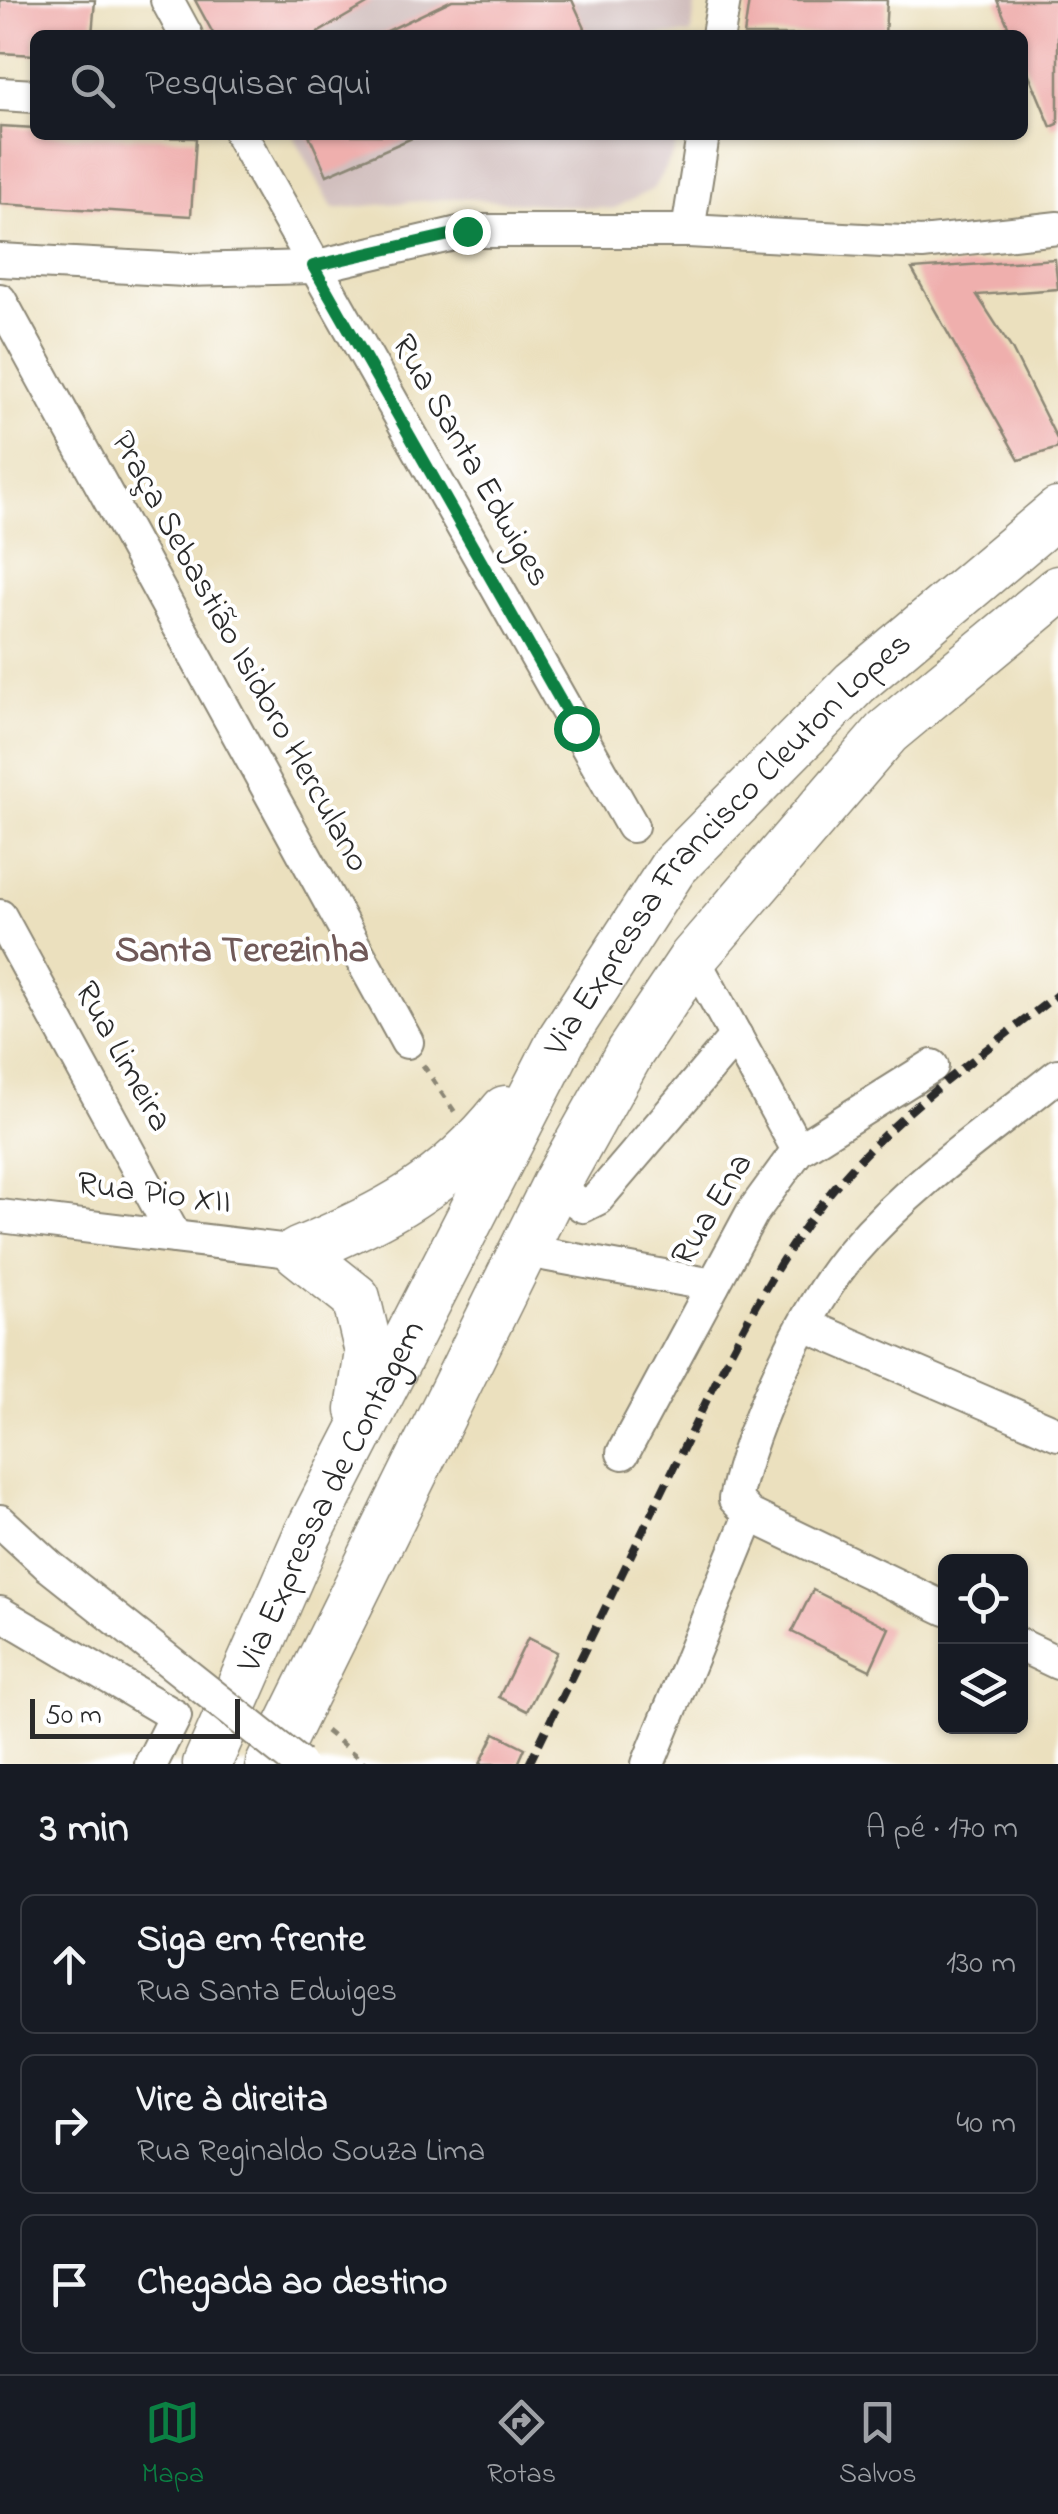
<!DOCTYPE html>
<html lang="pt">
<meta charset="utf-8">
<style>
:root{--surface:#171b24;--page:#242831;--text:#f1f3f6;--muted:#9ea1a6;--line:#363941;--accent:#0b8043}
body{margin:0;font-family:"Indie Flower",sans-serif;background:var(--page);color:var(--text)}
.controls{position:absolute;right:30px;bottom:30px;display:grid;overflow:hidden;border-radius:15px;box-shadow:0 2px 8px #0004}
.controls button{width:90px;height:90px;display:grid;place-items:center;padding:0;border:0;border-bottom:2px solid var(--line);background:var(--surface);color:var(--text);font:50px sans-serif}
.scale{position:absolute;left:30px;bottom:25px;width:210px;box-sizing:border-box;padding-left:10px;border:5px solid #2b2b2b;border-top:0;font-size:28px;line-height:35px;white-space:nowrap;color:#2b2b2b;-webkit-text-stroke:8px #fff;paint-order:stroke}
.stop{position:absolute;width:30px;height:30px;margin:-22px;border:8px solid #0b8043;border-radius:50%;background:#fff}
.stop.end{background:#0b8043;border-color:#fff;box-shadow:0 2px 10px #0008}
.list{margin:0;padding:0;list-style:none}
h2{display:flex;justify-content:space-between;align-items:center;height:130px;margin:0;padding:0 40px;font-size:42px}
h2 small{font-size:32px;font-weight:400;color:var(--muted)}
.list li{display:grid;grid-template-columns:65px 1fr auto;gap:30px;align-items:center;box-sizing:border-box;height:140px;margin:0 20px 20px;padding:0 20px;border:2px solid var(--line);border-radius:15px}
.list b{display:block;font-size:38px;white-space:nowrap}
.list p{margin:0;font-size:32px;white-space:nowrap;color:var(--muted)}
.list em{font-size:32px;font-style:normal;color:var(--muted)}
.icon{flex:none;width:55px;height:55px;fill:none;stroke:currentColor;stroke-width:2;stroke-linecap:round;stroke-linejoin:round}
.map{position:relative;flex:none;width:1058px;height:1764px;overflow:hidden}
.search{position:absolute;background:var(--surface);box-shadow:0 2px 8px #0004;left:30px;right:30px;top:30px;height:110px;display:flex;align-items:center;gap:25px;box-sizing:border-box;padding:0 35px;border-radius:15px;color:var(--muted);font-size:38px}
.sheet{height:610px;background:var(--surface)}
nav{display:flex;justify-content:space-around;align-items:center;box-sizing:border-box;height:140px;border-top:2px solid var(--line);background:var(--surface);font-size:28px;color:var(--muted)}
nav a{display:grid;justify-items:center;gap:5px}
nav .on{color:var(--accent)}
.map>svg:first-child{display:block}
</style>
<div class="map">
<svg width="1058" height="1764" viewBox="0 0 1058 1764">
<rect width="100%" height="100%" fill="#fff"/>
<filter id="ink" filterUnits="userSpaceOnUse"><feTurbulence type="fractalNoise" baseFrequency=".01" numOctaves="2"/><feDisplacementMap in="SourceGraphic" scale="20" xChannelSelector="R" yChannelSelector="G"/><feConvolveMatrix kernelMatrix="1 2 1 2 8 2 1 2 1" color-interpolation-filters="sRGB"/></filter>
<filter id="wash" filterUnits="userSpaceOnUse"><feTurbulence type="fractalNoise" baseFrequency=".0048" numOctaves="4" result="noise"/><feDisplacementMap in="SourceGraphic" scale="40" xChannelSelector="R" yChannelSelector="G"/><feGaussianBlur stdDeviation="2.25" result="paint"/><feColorMatrix in="noise" values="0 0 0 0 0 0 0 0 0 0 0 0 0 0 0 0 0 1.4 0 .05"/><feComposite in="paint" operator="in"/></filter>
<g filter="url(#wash)">
<rect width="100%" height="100%" fill="#ebe0be"/>
<g fill="#d1bfbe">
<polygon points="219,0 696,0 691,35 238,35"/>
<polygon points="293,135 677,135 674,153 653,189 613,209 455,198 333,209"/>
</g>
<g id="blocks">
<g fill="#efafad">
<polygon points="0,0 95,0 92,35 35,35 35,55 0,53"/>
<polygon points="195,0 374,0 314,35 214,35"/>
<polygon points="452,0 572,0 588,35 379,35"/>
<polygon points="749,0 887,0 885,35 744,35"/>
<polygon points="997,0 1058,0 1058,124 1051,127 1023,60 1023,35 1012,35"/>
<polygon points="0,126 35,128 35,135 196,138 191,216 0,204"/>
<polygon points="309,135 419,135 327,175"/>
<polygon points="1055,259 1058,289 977,295 1012,349 1058,441 1058,448 1019,460 912,269"/>
<polygon points="813,1590 889,1628 870,1670 792,1632"/>
<polygon points="528,1638 557,1652 527,1711 499,1697"/>
<polygon points="495,1733 525,1748 518,1764 480,1764"/>
</g>
</g>
</g>
<g filter="url(#ink)">
<use href="#blocks" fill-opacity="0" stroke="#8b8674" stroke-width="2.5"/>
<g fill="none" stroke-linecap="round" stroke-linejoin="round">
<g stroke="#8b8674" stroke-width="36">
<g id="minor">
<polyline points="167,0 186,35"/>
<polyline points="718,35 724,0"/>
<polyline points="0,94 35,96"/>
<polyline points="241,135 632,826"/>
<polyline points="688,231 703,135"/>
<polyline points="0,260 185,270 313,267 467,231 688,231 922,243 1058,228"/>
<polyline points="0,300 407,1042"/>
<polyline points="0,916 175,1237"/>
<polyline points="693,958 798,1150"/>
<polyline points="555,1186 583,1206 597,1199 736,1036"/>
<polyline points="0,1216 298,1252"/>
<polyline points="521,1250 713,1285"/>
<polyline points="805,1325 1058,1434"/>
<polyline points="623,1453 752,1213 798,1150 932,1066"/>
<polyline points="0,1521 48,1565"/>
<path d="M946,1609L750,1515L735,1499C751,1425 804,1307 854,1250C913,1182 988,1131 1058,1075"/>
<polyline points="0,1613 175,1716 151,1764"/>
<polyline points="1020,1645 1058,1663"/>
<polyline points="648,1764 750,1515"/>
</g>
</g>
<g stroke="#8b8674" stroke-width="51">
<g id="highway">
<path d="M360,1410L369,1352L356,1298L298,1252C385,1216 445,1185 505,1110"/>
<path id="s1" d="M207,1764L307,1536L563,1037L674,866L855,683L1058,512"/>
<polyline points="270,1764 555,1186 630,1052 693,958 887,732 1058,590"/>
</g>
</g>
<g stroke="#8b8674" stroke-width="5" stroke-dasharray="8 8" stroke-linecap="butt">
<polyline points="423,1065 456,1114"/>
<polyline points="326,1731 366,1764"/>
</g>
<use href="#minor" stroke="#fff" stroke-width="32"/>
<use href="#highway" stroke="#fff" stroke-width="48"/>
<path stroke="#2b2b2b" stroke-width="8" stroke-dasharray="15 8" stroke-linecap="butt" d="M529,1764C579,1662 629,1559 679,1457C729,1355 780,1242 860,1159C919,1097 991,1047 1058,994"/>
<g stroke="#8b8674" stroke-width="36" stroke-linecap="butt">
<polyline id="minor-bridge" points="48,1565 299,1764"/>
</g>
<use href="#minor-bridge" stroke="#fff" stroke-width="32"/>
</g>
</g>
<g fill="none" stroke-linecap="round" stroke-linejoin="round" filter="url(#ink)">
<polyline stroke="#0b8043" stroke-width="12" points="467,231 313,266 576,728"/>
</g>
<g text-anchor="middle" dominant-baseline="central" stroke-width="8" stroke-linejoin="round" paint-order="stroke">
<g font-size="35" fill="#2b2b2b" stroke="#fff">
<text transform="translate(470 461) rotate(60)">Rua Santa Edwiges</text>
<text transform="translate(239 652) rotate(61)">Praça Sebastião Isidoro Herculano</text>
<text stroke="none"><textPath href="#s1" startOffset="1065">Via Expressa Francisco Cleuton Lopes</textPath></text>
<text transform="translate(122 1057) rotate(61)">Rua Limeira</text>
<text transform="translate(154 1194) rotate(7)">Rua Pio XII</text>
<text transform="translate(713 1210) rotate(-59)">Rua Ena</text>
<text stroke="none"><textPath href="#s1" startOffset="295">Via Expressa de Contagem</textPath></text>
</g>
<g font-size="38" font-weight="bold" fill="#705958" stroke="#fff">
<text x="242" y="952">Santa Terezinha</text>
</g>
</g>
</svg>
<div class="controls">
<button><svg class="icon" aria-label="locate" viewBox="0 0 24 24"><circle cx="12" cy="12" r="6"/><path d="M12 2v4M12 18v4M2 12h4M18 12h4"/></svg></button>
<button><svg class="icon" aria-label="layers" viewBox="0 0 24 24"><path d="M12 4l9 5-9 5-9-5zM3 14l9 5 9-5"/></svg></button>
</div>
<div class="scale">50 m</div>
<div class="stop" style="left:576px;top:728px"></div>
<div class="stop end" style="left:467px;top:231px"></div>
<div class="search"><svg class="icon" aria-label="search" viewBox="0 0 24 24"><circle cx="10" cy="10" r="6"/><path d="M15 15l6 6"/></svg>Pesquisar aqui</div>
</div>
<section class="sheet">
<h2>3 min<small>A pé · 170 m</small></h2>
<ul class="list">
<li><svg class="icon" aria-label="ahead" viewBox="0 0 24 24"><path d="M12 20V5M6 11l6-6 6 6"/></svg><div><b>Siga em frente</b><p>Rua Santa Edwiges</p></div><em>130 m</em></li>
<li><svg class="icon" aria-label="right" viewBox="0 0 24 24"><path d="M7 20v-9h11M14 6l5 5-5 5"/></svg><div><b>Vire à direita</b><p>Rua Reginaldo Souza Lima</p></div><em>40 m</em></li>
<li><svg class="icon" aria-label="arrive" viewBox="0 0 24 24"><path d="M6 21V4h12l-3 4 3 4H6"/></svg><div><b>Chegada ao destino</b></div></li>
</ul>
</section>
<nav>
<a class="on"><svg class="icon" aria-label="map" viewBox="0 0 24 24"><path d="M3 6l6-2 6 2 6-2v14l-6 2-6-2-6 2zM9 4v14M15 6v14"/></svg>Mapa</a>
<a><svg class="icon" aria-label="directions" viewBox="0 0 24 24"><path d="M12 3l9 9-9 9-9-9zM9 14v-3h6M13 9l2 2-2 2"/></svg>Rotas</a>
<a><svg class="icon" aria-label="saved" viewBox="0 0 24 24"><path d="M7 4h10v16l-5-4-5 4z"/></svg>Salvos</a>
</nav>
